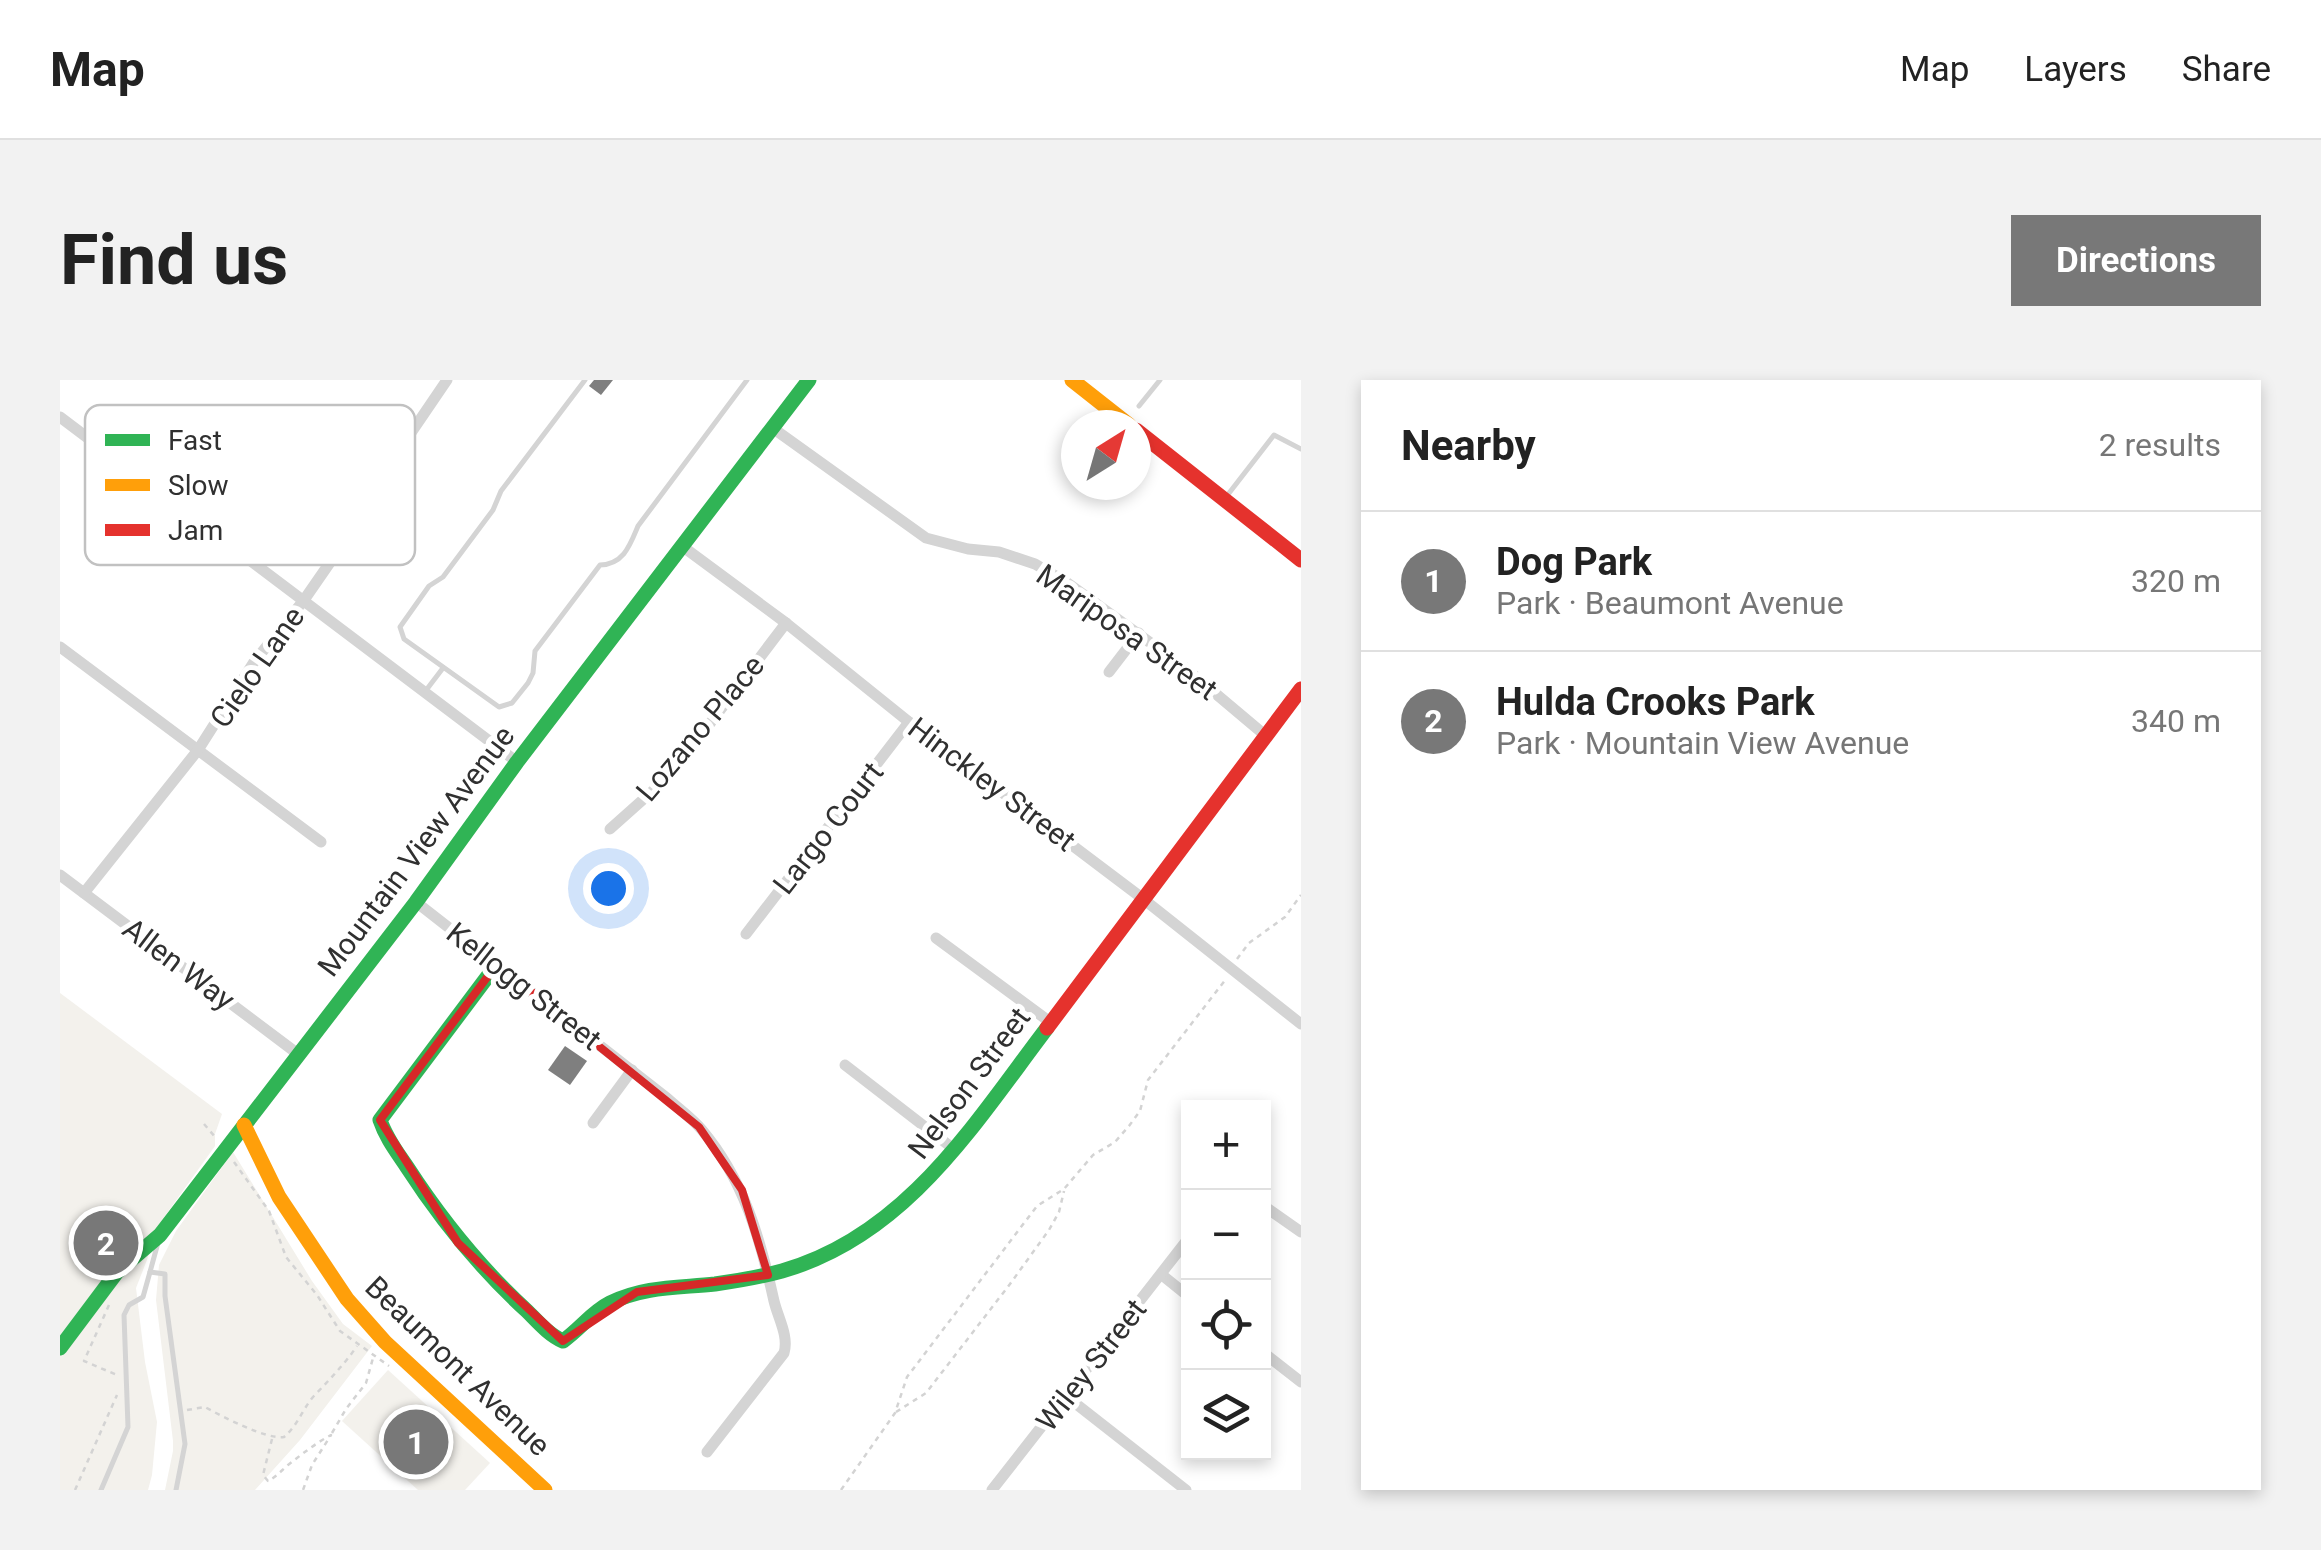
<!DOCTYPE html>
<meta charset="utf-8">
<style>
:root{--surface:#fff;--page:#f2f2f2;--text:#222;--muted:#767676;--line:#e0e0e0;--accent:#787878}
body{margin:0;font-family:Roboto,sans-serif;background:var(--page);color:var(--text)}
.controls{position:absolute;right:30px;bottom:30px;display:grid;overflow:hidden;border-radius:0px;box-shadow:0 5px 15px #0003}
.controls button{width:90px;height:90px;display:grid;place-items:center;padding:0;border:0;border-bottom:2px solid var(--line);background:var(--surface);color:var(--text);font:50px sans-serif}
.compass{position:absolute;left:1001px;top:30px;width:90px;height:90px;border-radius:50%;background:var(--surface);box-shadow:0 5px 15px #0003;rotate:37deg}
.you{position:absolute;left:548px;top:508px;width:35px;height:35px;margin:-25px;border:8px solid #fff;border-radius:50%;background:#1a73e8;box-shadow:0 0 0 15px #1a73e833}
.badge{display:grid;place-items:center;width:65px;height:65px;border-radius:50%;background:var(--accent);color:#fff;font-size:32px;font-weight:700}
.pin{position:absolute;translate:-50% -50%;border:5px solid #fff;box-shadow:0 2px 10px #0006}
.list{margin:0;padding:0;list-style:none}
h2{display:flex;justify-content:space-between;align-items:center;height:130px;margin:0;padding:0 40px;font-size:42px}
h2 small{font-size:32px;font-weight:400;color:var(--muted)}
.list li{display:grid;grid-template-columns:65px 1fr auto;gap:30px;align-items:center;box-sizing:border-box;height:140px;padding:0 40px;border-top:2px solid var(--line)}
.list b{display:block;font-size:38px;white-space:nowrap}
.list p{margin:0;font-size:32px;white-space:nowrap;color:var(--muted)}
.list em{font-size:32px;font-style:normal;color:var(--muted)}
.icon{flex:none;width:55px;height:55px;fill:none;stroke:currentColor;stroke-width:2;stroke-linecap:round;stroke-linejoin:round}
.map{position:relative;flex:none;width:1241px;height:1110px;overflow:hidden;border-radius:0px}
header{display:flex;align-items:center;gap:60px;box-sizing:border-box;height:140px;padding:0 50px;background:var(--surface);border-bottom:2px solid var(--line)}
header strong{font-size:48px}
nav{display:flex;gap:55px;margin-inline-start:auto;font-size:35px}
.intro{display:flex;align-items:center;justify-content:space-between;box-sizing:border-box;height:240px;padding:0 60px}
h1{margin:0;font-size:70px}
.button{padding:25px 45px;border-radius:0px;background:var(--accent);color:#fff;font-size:35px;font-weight:700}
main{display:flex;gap:60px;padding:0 60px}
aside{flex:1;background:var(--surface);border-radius:0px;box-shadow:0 5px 15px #0003}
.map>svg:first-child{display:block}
</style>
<header>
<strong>Map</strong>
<nav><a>Map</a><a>Layers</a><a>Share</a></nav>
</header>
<div class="intro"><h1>Find us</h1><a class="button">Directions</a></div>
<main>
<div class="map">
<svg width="1241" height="1110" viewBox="0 0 1241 1110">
<rect width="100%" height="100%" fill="#fff"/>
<g fill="#f3f1ec">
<polygon points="0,613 162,734 155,754 155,766 97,847 87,880 76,908 85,982 97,1042 92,1095 88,1110 0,1110"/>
<polygon points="173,772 252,901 283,944 312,966 240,1060 195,1110 105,1110 113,1071 113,1061 96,920 99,885 116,851"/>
<polygon points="328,990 430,1083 405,1110 358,1110 282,1041"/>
</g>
<g fill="#7f7f7f">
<polygon points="534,0 553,0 541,15 529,6"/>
<polygon points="505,666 527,681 510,705 488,690"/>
</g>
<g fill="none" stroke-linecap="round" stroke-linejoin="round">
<g stroke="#d3d3d3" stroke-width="2.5" stroke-dasharray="5 5" stroke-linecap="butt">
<polyline points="1177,579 1189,563 1225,537 1241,515"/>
<polyline points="144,744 156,758"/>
<polyline points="174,782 209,831 226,877 257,915 280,951 329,986"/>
<polyline points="49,925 24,981 57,995"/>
<path d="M127,1030L145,1027C161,1036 207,1060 224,1057C238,1045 242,1030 253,1017C269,1000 284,985 297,966"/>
<polyline points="836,1032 866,1013 950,904 989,850 999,832 1004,811"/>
<polyline points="272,1053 286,1029 306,1003 313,978"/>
<path d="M212,1059L203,1095L208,1101C216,1097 221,1091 228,1085C242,1074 256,1063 271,1055L252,1085L243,1110"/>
<polyline points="15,1110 57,1015"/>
<polyline points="781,1110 835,1033 847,997 977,826 1004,809 1033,775 1055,762 1069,746 1080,731 1088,700 1166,599"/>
</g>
<g stroke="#d4d4d4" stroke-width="5">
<path d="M525,0L441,111L433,130L383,197L369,206L340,247L344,259L439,327L452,323L468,303L473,293L475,271L540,185C564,184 570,165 578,146L687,0"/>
<polyline points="1079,26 1100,0"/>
<polyline points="1166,117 1214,55 1241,69"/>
<polyline points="367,309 383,288"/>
<polyline points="99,859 90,892 105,894 105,916 125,1064 116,1110"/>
<polyline points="41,1110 68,1047 64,935 69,925 83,917 90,892"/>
</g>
<g stroke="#d4d4d4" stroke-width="11">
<polyline points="0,37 457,382"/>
<polyline points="714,49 866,158 908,169 939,172 975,184 1006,202 1124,287 1206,356"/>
<polyline points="622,166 726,243 849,342 1082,518 1241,644"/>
<polyline points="0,267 261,462"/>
<polyline points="1049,292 1079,253"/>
<polyline points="550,449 596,408 642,354 726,243"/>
<polyline points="0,495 238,674"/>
<polyline points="24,513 138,370 194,282 244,220 307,129 338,72 387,0"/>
<path d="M356,522L607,718C619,729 632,738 642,750C684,800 700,858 714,921C718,938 729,956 724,973L647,1072"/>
<polyline points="686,554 849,342"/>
<polyline points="876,558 990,642"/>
<polyline points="785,685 895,770"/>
<polyline points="533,743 572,690"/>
<polyline points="1204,826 1241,852"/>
<polyline points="1102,895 1128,916"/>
<polyline points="1204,973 1241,1002"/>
<polyline points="1006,1016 1126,1110"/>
<polyline points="932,1110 1128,859"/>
</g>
<g stroke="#30b455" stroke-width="15">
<path d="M437,584L320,740C326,758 337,772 347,787C382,841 420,888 467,931C478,942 489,955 503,961C520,949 532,932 550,923C585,906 618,908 655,904C677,901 700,897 722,891C846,856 914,744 987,648"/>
<polyline points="0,968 57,892 100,855 356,522 457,382 749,0"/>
</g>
<g stroke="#ff9f0a" stroke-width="15">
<polyline points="1012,0 1069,45"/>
<polyline points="184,745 219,817 287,919 325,962 485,1110"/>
</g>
<g stroke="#e5322d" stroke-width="15">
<polyline points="1076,50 1241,180"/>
<polyline points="987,648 1241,309"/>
</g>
</g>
<path fill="none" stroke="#d62828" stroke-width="8" stroke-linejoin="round" d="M437,584L639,747L682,810L708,895L577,912L503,961L398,863L320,740Z"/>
<g text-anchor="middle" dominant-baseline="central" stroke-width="10" stroke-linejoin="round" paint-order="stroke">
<g font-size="30" fill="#303030" stroke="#fff">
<text transform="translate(1067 252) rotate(35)">Mariposa Street</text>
<text transform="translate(197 287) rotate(-55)">Cielo Lane</text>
<text transform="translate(640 348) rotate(-50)">Lozano Place</text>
<text transform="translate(932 404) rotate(37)">Hinckley Street</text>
<text transform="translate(768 448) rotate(-52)">Largo Court</text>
<text transform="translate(356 471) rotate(-53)">Mountain View Avenue</text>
<text transform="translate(119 584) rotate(37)">Allen Way</text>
<text transform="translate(464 606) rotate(38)">Kellogg Street</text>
<text transform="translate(909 703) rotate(-53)">Nelson Street</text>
<text transform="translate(1031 985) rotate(-52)">Wiley Street</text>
<text transform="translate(398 986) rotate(44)">Beaumont Avenue</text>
</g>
</g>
<rect x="25" y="25" width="330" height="160" rx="15" fill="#fff" stroke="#c1c1c1" stroke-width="2.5"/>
<rect x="45" y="54" width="45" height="12" fill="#30b455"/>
<rect x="45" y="99" width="45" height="12" fill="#ff9f0a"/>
<rect x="45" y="144" width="45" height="12" fill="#e5322d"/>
<g font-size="28" fill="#303030">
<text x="108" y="70">Fast</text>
<text x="108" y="115">Slow</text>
<text x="108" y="160">Jam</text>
</g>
</svg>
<div class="controls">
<button>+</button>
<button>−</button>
<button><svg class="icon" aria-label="locate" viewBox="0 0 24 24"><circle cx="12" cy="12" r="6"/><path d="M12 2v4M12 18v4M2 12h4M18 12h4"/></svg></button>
<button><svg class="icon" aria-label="layers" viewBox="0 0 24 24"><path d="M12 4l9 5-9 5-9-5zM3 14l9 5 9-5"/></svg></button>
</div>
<svg class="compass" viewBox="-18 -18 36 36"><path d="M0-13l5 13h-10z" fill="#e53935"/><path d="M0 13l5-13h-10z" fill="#767676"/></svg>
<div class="you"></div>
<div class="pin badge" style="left:356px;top:1062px">1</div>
<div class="pin badge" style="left:46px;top:863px">2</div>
</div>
<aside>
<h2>Nearby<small>2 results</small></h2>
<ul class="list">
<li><span class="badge">1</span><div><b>Dog Park</b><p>Park · Beaumont Avenue</p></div><em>320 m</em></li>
<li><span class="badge">2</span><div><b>Hulda Crooks Park</b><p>Park · Mountain View Avenue</p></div><em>340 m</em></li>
</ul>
</aside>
</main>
